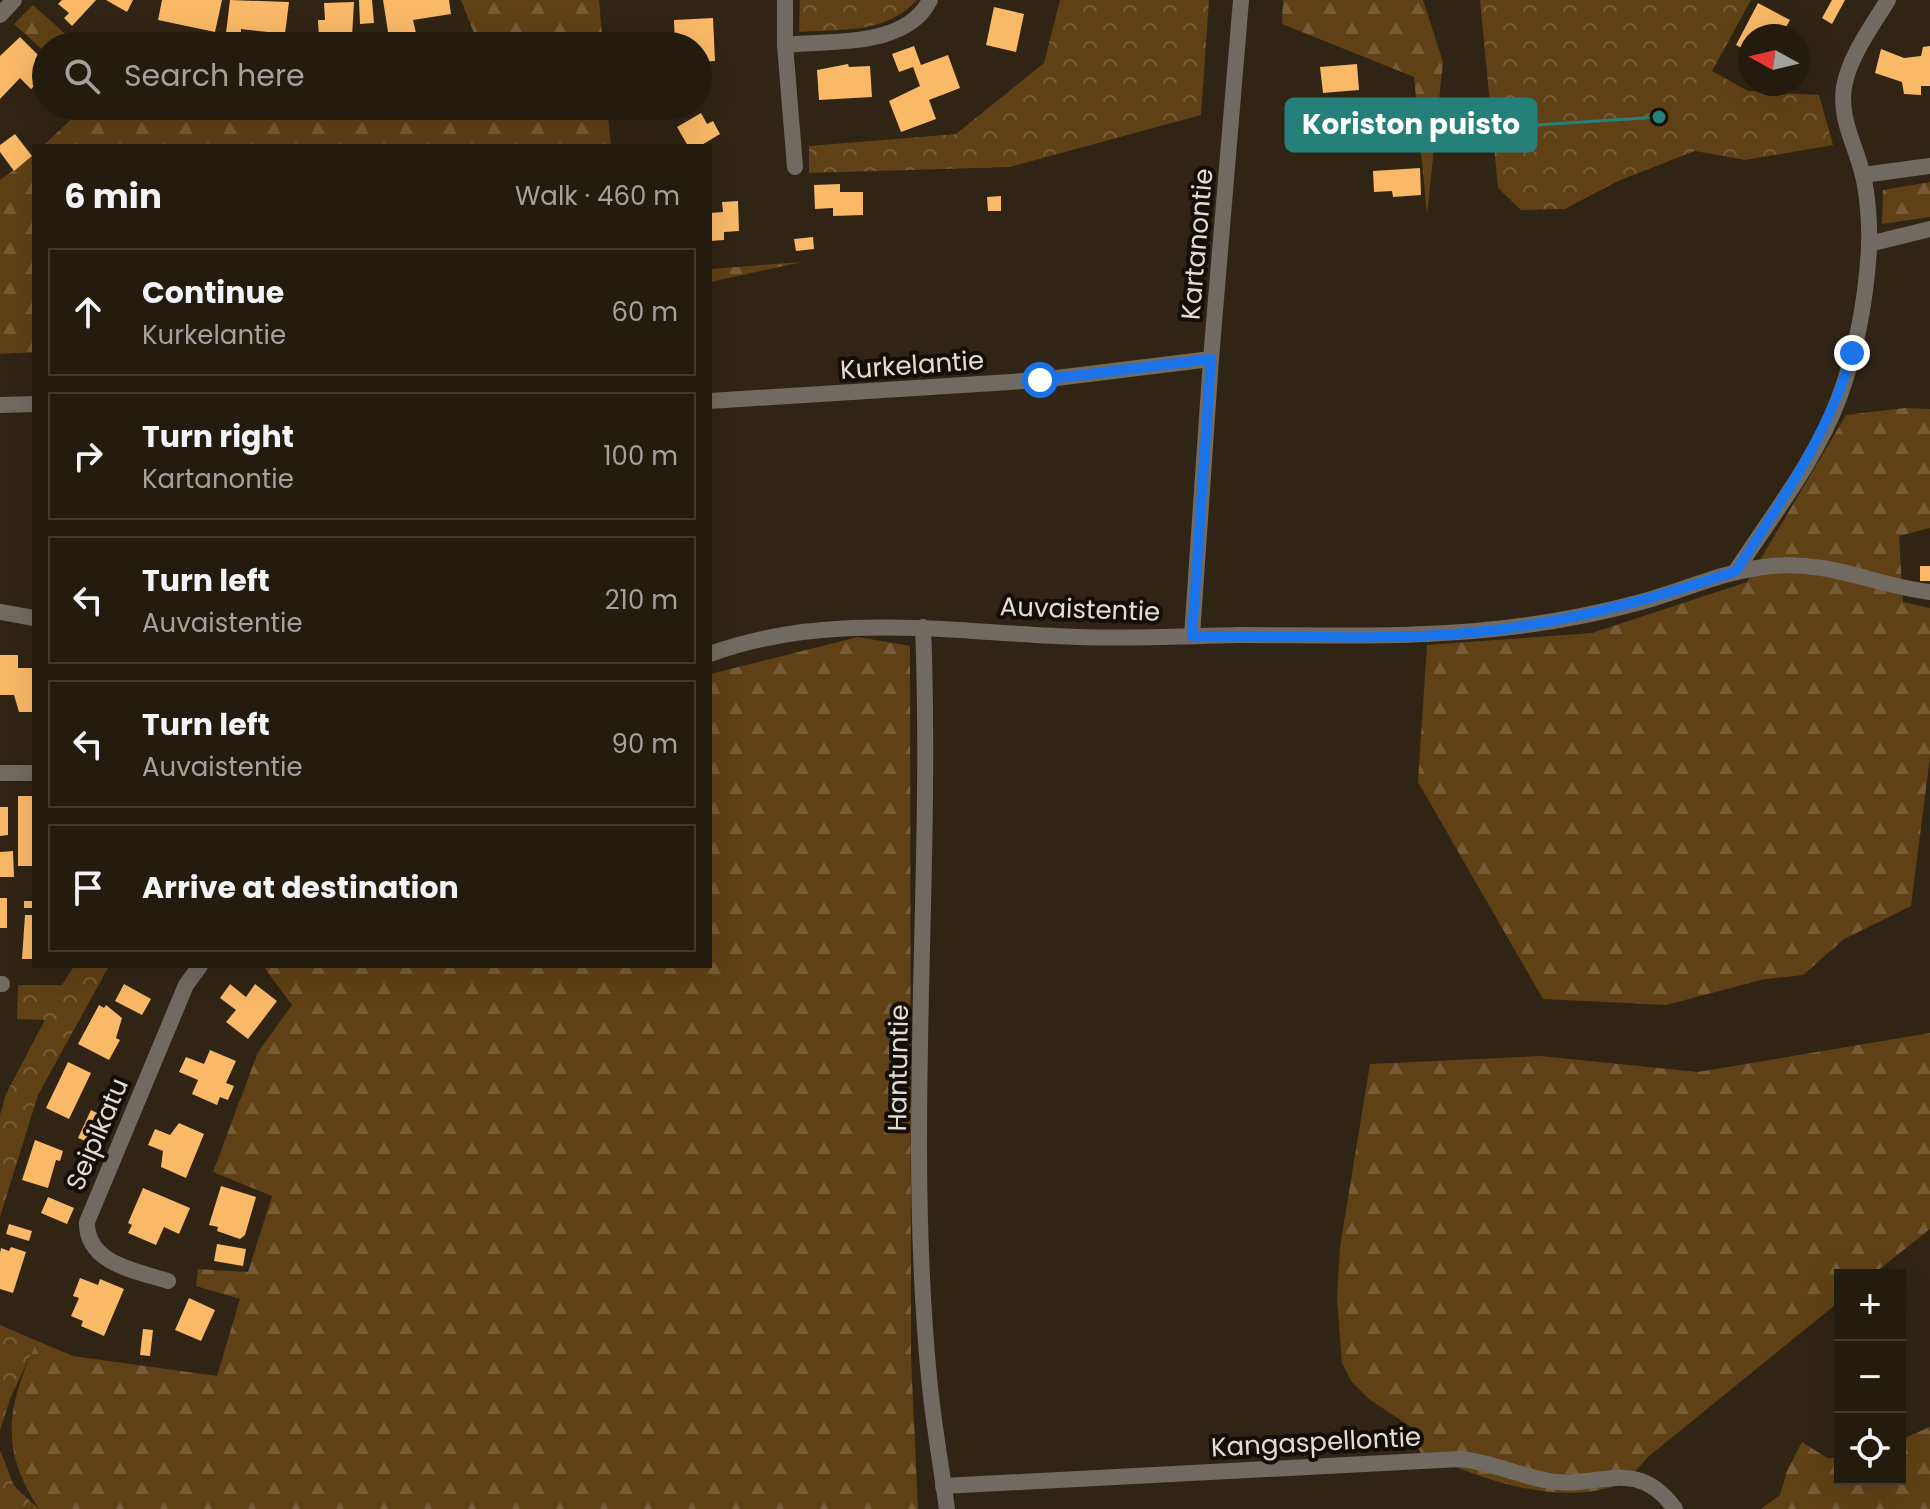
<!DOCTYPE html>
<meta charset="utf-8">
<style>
:root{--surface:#241b0f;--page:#30281d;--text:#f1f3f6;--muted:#a3a19e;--line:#41392f}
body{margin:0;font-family:Poppins,sans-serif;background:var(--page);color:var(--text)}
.controls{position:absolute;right:24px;bottom:24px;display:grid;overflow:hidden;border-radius:0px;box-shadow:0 8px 32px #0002}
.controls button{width:72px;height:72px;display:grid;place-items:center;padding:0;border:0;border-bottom:2px solid var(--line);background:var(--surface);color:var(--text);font:40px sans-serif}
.compass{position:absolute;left:1738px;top:24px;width:72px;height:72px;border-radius:50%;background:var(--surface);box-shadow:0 8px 32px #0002;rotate:278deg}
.stop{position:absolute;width:24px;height:24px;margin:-18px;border:6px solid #1a73e8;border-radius:50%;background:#fff}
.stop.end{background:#1a73e8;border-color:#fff;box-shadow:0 2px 8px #0008}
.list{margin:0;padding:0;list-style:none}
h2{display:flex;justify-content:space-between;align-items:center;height:104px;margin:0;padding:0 32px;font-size:34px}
h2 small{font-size:26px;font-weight:400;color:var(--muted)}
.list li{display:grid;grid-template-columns:52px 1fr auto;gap:24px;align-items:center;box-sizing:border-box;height:128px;margin:0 16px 16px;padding:0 16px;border:2px solid var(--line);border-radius:0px}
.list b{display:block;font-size:30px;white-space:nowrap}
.list p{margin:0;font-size:26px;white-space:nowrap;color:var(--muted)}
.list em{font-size:26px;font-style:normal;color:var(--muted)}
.icon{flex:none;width:44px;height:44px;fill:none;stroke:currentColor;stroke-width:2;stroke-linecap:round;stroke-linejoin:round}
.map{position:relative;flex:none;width:1930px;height:1509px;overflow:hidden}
.search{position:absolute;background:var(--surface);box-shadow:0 8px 32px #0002;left:32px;top:32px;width:680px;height:88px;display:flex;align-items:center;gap:20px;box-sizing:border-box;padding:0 28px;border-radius:44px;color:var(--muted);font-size:30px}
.panel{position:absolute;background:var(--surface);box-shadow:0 8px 32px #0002;left:32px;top:144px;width:680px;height:824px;border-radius:0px}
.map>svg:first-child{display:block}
</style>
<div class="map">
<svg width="1930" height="1509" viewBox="0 0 1930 1509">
<defs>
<pattern id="forest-firs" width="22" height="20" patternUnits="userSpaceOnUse" patternTransform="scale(2)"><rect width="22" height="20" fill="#604116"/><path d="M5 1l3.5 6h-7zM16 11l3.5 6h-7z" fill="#775c37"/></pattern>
<pattern id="park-crowns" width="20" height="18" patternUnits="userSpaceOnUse" patternTransform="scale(2)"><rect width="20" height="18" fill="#604116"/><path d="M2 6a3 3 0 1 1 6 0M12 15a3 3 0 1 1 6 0" fill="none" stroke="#775c37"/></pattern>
</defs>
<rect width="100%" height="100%" fill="#302414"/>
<g fill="url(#forest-firs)">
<polygon points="461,0 599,0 603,46 479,46"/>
<polygon points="1283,0 1423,0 1443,62 1427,215 1414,77 1282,24"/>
<polygon points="33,5 79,46 46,46 46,53 14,24"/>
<polygon points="85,106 607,106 611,146 43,146"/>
<polygon points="34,155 34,352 0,354 0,180"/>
<polygon points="1930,182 1930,217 1882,224 1883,190"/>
<polygon points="802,262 710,282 710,269"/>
<polygon points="1905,408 1930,409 1930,528 1899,536 1903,602 1930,608 1930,757 1911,906 1844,939 1803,975 1765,979 1666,1005 1543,999 1418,782 1427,645 1592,633 1747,582 1846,415"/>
<path d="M858,637L910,646L911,1357L918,1509H39C0,1449 6,1408 37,1341L73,1356L217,1376L240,1299L196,1286L198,1269L248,1272L272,1196L213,1172L258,1052L292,1005L263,966H710V674Z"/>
<path d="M1930,1033V1229L1872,1275H1840V1301L1649,1456C1641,1464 1629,1481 1618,1485C1554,1507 1478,1478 1420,1452L1411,1427L1369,1399L1351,1381L1342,1363L1337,1298L1340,1247L1370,1064L1540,1056L1698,1072Z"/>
<polygon points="1930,1427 1930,1509 1761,1509 1780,1495 1787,1471 1802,1442 1827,1458 1840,1458 1840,1479 1900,1479 1900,1440"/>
</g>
<g fill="url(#park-crowns)">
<path d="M800,0H917C886,34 842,29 799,32Z"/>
<polygon points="1060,0 1209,0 1201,115 1010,167 809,173 809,146 956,134 1044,63"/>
<polygon points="1480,0 1751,0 1712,71 1748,91 1819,95 1833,145 1745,160 1695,151 1618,181 1565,209 1521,210 1498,188"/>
<polygon points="74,966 109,966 38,1095 0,1217 0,1115 6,1094 45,1020 17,1019 18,985 62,985"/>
<polygon points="0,1325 37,1341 10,1399 0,1431"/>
<polygon points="0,1450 14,1486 39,1509 0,1509"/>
</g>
<g fill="#f9b967">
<polygon points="62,0 96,0 72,26 64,18 69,13 58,4"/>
<polygon points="106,0 133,0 127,12"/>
<polygon points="162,0 222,0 215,32 158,20"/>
<polygon points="230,0 289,2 285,34 241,29 241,35 226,33"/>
<polygon points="359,0 372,0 374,23 360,24"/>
<polygon points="383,0 449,0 451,14 413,20 416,33 389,38"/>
<polygon points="1832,0 1845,0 1832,24 1822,18"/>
<polygon points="354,2 352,37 319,38 318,20 325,20 324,3"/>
<polygon points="1758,3 1790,20 1781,36 1750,36 1750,52 1736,45"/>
<polygon points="994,7 1024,14 1016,52 986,45"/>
<polygon points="713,18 715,61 698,62 698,46 675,46 674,20"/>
<polygon points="20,37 46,63 46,74 31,89 20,78 0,99 0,56"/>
<polygon points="914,46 921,65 948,55 960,88 929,100 936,119 901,132 889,101 920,86 913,67 899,72 892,54"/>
<polygon points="1930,46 1930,86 1921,86 1921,95 1904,94 1902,82 1875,73 1881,49 1904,58 1921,56 1923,47"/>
<polygon points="848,64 849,67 870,66 872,97 819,100 817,70"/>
<polygon points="1357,64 1359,90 1323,93 1320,67"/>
<polygon points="1755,84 1775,84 1770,92"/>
<polygon points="701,113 707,124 713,121 720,134 700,146 688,146 677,127"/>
<polygon points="15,134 32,156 14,171 0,152 0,145"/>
<polygon points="1420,168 1421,195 1393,197 1392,191 1374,192 1373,171"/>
<polygon points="840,184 840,192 863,192 863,215 833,216 833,208 815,209 814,185"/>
<polygon points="1001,196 1001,211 988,211 987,197"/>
<polygon points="738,201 739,231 724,232 724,240 710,241 710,213 723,212 722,202"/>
<polygon points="813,237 814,249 796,251 794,239"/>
<rect x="1920" y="566" width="10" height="15"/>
<polygon points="0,655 18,655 18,668 34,668 34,712 19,712 14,695 0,695"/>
<rect x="18" y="796" width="16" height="70"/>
<polygon points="0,807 8,807 8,835 0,836"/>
<polygon points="13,851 14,877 0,877 0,852"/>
<rect x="0" y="898" width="7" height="30"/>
<rect x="24" y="901" width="10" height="7"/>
<polygon points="25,915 34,915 34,959 22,959"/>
<polygon points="124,984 151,999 142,1015 115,1001"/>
<polygon points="230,984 246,997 255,984 277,1001 248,1039 226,1022 236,1010 220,998"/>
<polygon points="99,1005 104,1008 106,1005 122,1018 116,1038 120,1040 109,1060 78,1044"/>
<polygon points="210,1050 236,1061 226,1083 234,1086 228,1100 220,1097 217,1105 192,1094 198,1080 179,1072 186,1057 204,1064"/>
<polygon points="68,1062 91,1073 69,1119 46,1108"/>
<polygon points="91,1110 107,1118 95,1145 78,1138"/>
<polygon points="179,1123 204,1134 186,1178 161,1167 163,1151 148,1145 155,1129 170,1135"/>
<polygon points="35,1140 63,1151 60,1161 56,1160 48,1188 22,1180"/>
<polygon points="221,1186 256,1197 245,1235 240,1239 217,1231 218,1227 209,1225"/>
<polygon points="143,1188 190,1208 179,1234 164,1227 156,1245 128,1233 132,1225 128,1223"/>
<polygon points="48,1197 74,1208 67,1224 41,1213"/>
<polygon points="9,1224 32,1231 29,1241 6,1234"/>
<polygon points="217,1244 246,1249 243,1266 214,1261"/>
<polygon points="11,1247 26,1252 13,1293 0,1289 0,1253 1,1248 9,1251"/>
<polygon points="80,1278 98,1285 100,1279 124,1289 104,1336 81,1326 83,1321 71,1316 79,1298 73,1296"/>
<polygon points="189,1298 215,1310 201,1341 175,1330"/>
<polygon points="143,1329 153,1330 150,1356 140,1355"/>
</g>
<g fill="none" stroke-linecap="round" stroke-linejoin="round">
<g stroke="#706a62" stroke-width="16">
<path d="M785,0V45C832,40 906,48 930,0"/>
<polyline points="0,15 14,0"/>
<polyline points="785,45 795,167"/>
<polyline points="1863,175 1930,166"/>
<polyline points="1869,244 1930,229"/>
<path d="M1736,571C1771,517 1816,460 1839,398C1856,352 1866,298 1869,249C1870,227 1868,197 1863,176C1856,145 1839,120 1844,87C1849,57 1872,26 1888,0"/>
<polyline points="0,612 34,618"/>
<path d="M923,627C933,877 905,1128 929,1377C933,1421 941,1465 947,1509"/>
<polyline points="1192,636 1211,359"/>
<path d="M710,654C830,610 955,633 1079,637C1133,639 1187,636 1240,635C1302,635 1365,637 1426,634C1499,631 1571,621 1641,602C1685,590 1726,570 1772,566C1834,561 1872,585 1930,592"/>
<polyline points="0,773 34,773"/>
<polyline points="0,984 2,984"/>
<path d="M168,1281C137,1271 86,1264 87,1222L186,985L200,966"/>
<path d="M943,1486L1460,1459C1490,1462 1515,1474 1544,1480C1595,1492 1635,1453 1675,1509"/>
</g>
<g stroke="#706a62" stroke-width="16">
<polyline points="710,401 1040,380 1211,359 1241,0"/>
<polyline points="0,405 34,404"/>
</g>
</g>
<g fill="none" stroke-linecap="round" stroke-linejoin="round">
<path stroke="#1a73e8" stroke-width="10" d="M1040,380L1211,359L1192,636C1303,635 1419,644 1529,625C1600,614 1668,594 1736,571C1781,501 1829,434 1852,353"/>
</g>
<g text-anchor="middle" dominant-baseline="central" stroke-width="8" stroke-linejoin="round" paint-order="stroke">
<g font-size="26" fill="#e4dcd2" stroke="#140e08">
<text transform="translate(1197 244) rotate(-85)">Kartanontie</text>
<text transform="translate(912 365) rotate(-4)">Kurkelantie</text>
<text transform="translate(1080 609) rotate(2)">Auvaistentie</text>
<text transform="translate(898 1068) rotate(-89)">Hantuntie</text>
<text transform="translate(97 1134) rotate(-67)">Seipikatu</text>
<text transform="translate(1316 1442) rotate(-3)">Kangaspellontie</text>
</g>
</g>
<path fill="none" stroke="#248078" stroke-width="3" d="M1659 117L1536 125"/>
<circle fill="#248078" stroke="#140e08" stroke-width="3" cx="1659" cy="117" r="8"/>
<rect fill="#248078" stroke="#248078" stroke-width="3" x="1286" y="99" width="250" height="52" rx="8"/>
<g font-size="28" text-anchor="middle" font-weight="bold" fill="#fff">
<text x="1411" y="134">Koriston puisto</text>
</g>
</svg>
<div class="controls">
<button>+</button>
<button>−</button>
<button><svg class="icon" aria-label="locate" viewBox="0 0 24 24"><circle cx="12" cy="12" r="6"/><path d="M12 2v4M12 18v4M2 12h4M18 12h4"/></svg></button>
</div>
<svg class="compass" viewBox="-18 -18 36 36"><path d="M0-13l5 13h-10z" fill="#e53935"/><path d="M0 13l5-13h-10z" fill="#a3a19e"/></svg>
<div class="stop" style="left:1040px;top:380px"></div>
<div class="stop end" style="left:1852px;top:353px"></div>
<div class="search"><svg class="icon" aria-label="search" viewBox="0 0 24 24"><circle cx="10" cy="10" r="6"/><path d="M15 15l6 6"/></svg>Search here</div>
<section class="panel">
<h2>6 min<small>Walk · 460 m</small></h2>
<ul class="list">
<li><svg class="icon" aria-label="ahead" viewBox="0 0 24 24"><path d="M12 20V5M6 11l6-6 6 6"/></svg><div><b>Continue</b><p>Kurkelantie</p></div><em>60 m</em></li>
<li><svg class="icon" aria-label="right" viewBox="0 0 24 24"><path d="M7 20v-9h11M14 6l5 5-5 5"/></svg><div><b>Turn right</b><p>Kartanontie</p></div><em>100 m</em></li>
<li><svg class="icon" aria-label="left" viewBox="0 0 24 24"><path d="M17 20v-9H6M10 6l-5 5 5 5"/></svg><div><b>Turn left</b><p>Auvaistentie</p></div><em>210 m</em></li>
<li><svg class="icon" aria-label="left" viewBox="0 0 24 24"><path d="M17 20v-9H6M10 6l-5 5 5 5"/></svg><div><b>Turn left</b><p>Auvaistentie</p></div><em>90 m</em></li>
<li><svg class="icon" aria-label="arrive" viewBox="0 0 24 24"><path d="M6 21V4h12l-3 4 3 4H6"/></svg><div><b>Arrive at destination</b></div></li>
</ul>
</section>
</div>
